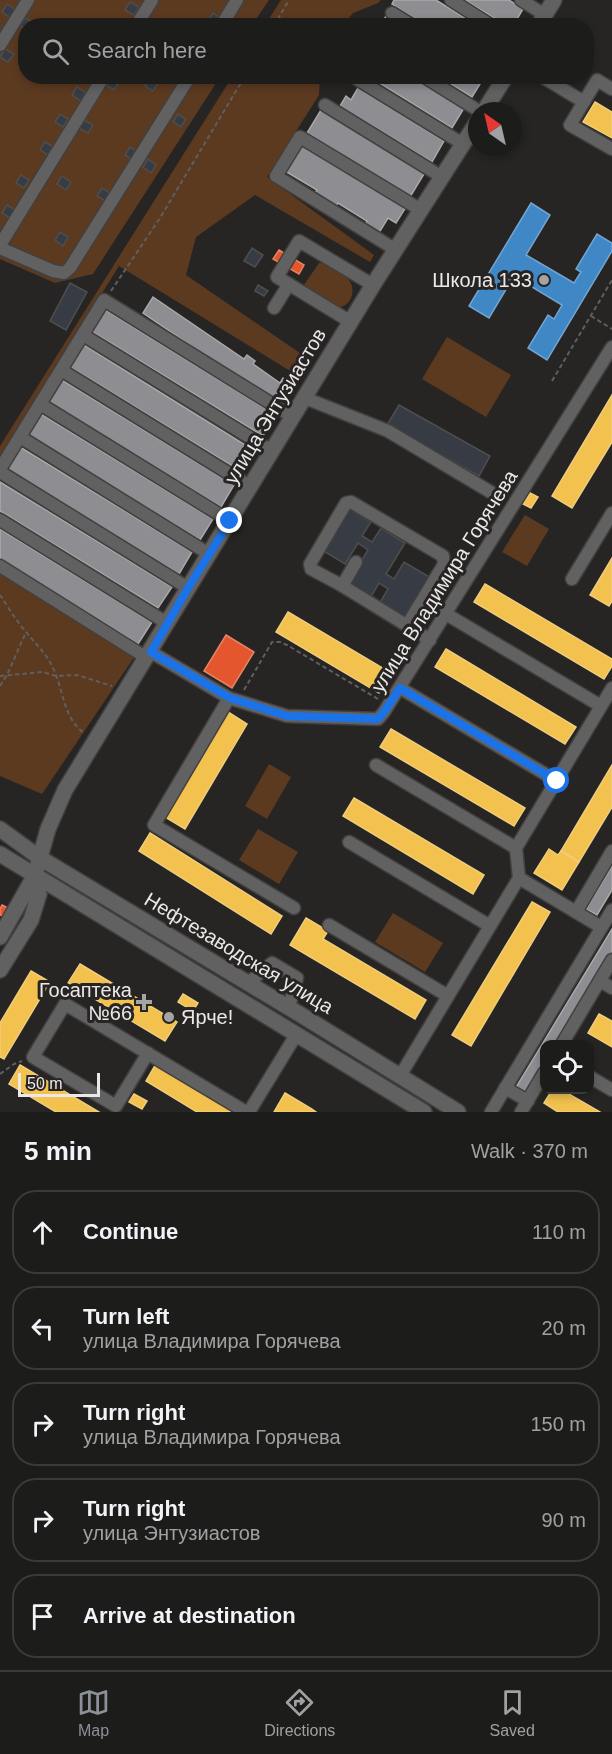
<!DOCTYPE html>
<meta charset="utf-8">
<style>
:root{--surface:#1c1c1b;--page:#292928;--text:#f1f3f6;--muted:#a0a1a3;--line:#3a3a3a;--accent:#8c9099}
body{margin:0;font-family:Helvetica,sans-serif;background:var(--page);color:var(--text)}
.controls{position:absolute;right:18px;bottom:18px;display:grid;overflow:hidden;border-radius:12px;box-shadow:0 3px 9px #0003}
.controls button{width:54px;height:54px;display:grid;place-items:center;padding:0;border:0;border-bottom:2px solid var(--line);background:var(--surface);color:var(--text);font:30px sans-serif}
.compass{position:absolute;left:468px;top:102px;width:54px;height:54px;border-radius:50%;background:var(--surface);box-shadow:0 3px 9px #0003;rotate:326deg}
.scale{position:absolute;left:18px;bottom:15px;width:82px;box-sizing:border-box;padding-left:6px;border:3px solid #ebe9e8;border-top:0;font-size:16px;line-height:21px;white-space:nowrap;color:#ebe9e8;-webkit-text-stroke:4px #272423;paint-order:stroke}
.stop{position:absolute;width:18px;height:18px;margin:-14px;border:4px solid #1a73e8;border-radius:50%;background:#fff}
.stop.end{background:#1a73e8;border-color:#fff;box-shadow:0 2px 6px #0008}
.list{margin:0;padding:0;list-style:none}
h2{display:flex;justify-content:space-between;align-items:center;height:78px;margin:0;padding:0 24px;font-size:26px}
h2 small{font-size:20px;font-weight:400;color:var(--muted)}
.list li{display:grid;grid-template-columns:39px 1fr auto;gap:18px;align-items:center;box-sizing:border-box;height:84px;margin:0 12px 12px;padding:0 12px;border:2px solid var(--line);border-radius:24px}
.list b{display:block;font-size:22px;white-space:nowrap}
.list p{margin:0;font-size:20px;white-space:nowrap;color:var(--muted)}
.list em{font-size:20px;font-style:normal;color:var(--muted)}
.icon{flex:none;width:33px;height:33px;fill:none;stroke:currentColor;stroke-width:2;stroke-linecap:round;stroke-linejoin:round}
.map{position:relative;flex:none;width:612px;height:1112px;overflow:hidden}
.search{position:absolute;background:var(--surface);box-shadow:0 3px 9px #0003;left:18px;right:18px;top:18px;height:66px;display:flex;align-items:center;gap:15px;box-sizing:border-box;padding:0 21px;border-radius:24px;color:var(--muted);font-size:22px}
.sheet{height:558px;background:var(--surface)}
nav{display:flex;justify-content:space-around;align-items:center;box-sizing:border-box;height:84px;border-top:2px solid var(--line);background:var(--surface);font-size:16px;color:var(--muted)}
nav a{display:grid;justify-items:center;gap:3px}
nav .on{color:var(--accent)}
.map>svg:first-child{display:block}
</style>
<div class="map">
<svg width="612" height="1112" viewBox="0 0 612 1112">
<rect width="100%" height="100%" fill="#262524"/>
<g fill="#5c3a20">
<polygon points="0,0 269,0 252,25 26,26 26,76 220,77 93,274 55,283 0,259"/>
<polygon points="281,0 381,0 378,3 353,13 343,25 265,25"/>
<polygon points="232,77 320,77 319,95 267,177 374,255 370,262 255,195 196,237 186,275 310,360 300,377 119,266 0,457 0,446"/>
<path d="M319,263H322C330,268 340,272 347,278C359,289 350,312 333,306C323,303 313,293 305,287L304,285Z"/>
<polygon points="447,337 511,375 486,417 422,379"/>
<polygon points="525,515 549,529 527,566 502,552"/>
<polygon points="0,569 137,653 42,794 0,776"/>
<polygon points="269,764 291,777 267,819 245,806"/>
<polygon points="258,829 298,852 279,884 239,860"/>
<polygon points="393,913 443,943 425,972 375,942"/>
</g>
<g fill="#f2c14e" stroke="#f0cd7c" stroke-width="1.5">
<polygon points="595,102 612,112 612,138 583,122"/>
<polygon points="612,395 612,442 572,508 552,496"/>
<polygon points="530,493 538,497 531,508 523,504"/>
<polygon points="612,558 612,601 609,606 590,595"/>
<polygon points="485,584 612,659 612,666 604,679 474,602"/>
<polygon points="288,612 391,673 379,693 276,632"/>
<polygon points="446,649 576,727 565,744 435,667"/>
<polygon points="228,712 247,724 185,829 165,817"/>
<polygon points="391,729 525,808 514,826 380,747"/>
<polygon points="612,765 612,807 579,862 561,851"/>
<polygon points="354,798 484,875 473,894 343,816"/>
<polygon points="150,833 282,916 271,934 139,851"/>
<polygon points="549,849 558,855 561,851 579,862 562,890 534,873"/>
<polygon points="532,902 550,912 471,1046 452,1035"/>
<polygon points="306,918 328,931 323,939 426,1000 415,1019 290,945"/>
<polygon points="80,964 177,1022 165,1041 68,983"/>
<polygon points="31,971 50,982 4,1059 0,1057 0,1023"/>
<polygon points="183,994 198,1003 193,1011 178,1002"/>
<polygon points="599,1014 612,1021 612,1047 588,1033"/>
<polygon points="157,1062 240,1112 197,1112 146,1081"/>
<polygon points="20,1065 99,1112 56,1112 9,1084"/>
<polygon points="552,1090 562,1090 600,1112 558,1112 544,1103"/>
<polygon points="285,1093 312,1109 316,1112 274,1112"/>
<polygon points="134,1094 147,1101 142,1109 129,1102"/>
</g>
<g fill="#e4572e" stroke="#e68366" stroke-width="1.5">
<polygon points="279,250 304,265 299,274 273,259"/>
<polygon points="226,635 254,652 232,688 204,671"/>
<polygon points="2,905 8,908 3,916 0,915 0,909"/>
</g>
<polygon fill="#3f88c5" stroke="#73a5d0" stroke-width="1.5" points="531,203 550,215 526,255 574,283 581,272 576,269 597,234 612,243 612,251 547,360 528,348 548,315 554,319 562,305 514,276 489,318 469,306"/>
<g fill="#8d8d92" stroke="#a9a9ac" stroke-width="1.5">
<polygon points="394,0 436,0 478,26 426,26 392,4"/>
<polygon points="465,0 509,0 523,9 513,26 507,26"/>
<polygon points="386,16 402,26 380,26"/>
<polygon points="368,76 412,76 464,108 452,128"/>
<polygon points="438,76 485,76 472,97"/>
<polygon points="358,88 444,141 432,162 340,106 346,96 351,100"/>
<polygon points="321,110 424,174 410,197 307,133"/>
<polygon points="302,144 406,207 396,223 388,218 377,236 364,227 367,221 338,203 336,206 315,193 317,190 285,171"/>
<polygon points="153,297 244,359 247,355 255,361 253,364 280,383 283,378 291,384 289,388 291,390 280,406 143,313"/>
<polygon points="104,309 276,415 263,436 91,331"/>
<polygon points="84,345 255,451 242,472 70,367"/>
<polygon points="62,380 234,485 221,507 49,402"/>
<polygon points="41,414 213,519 200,540 28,435"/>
<polygon points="20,447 192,552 179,574 7,469"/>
<polygon points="0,482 172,587 158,608 0,511"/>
<polygon points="0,529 152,622 138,644 0,559"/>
<polygon points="612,866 612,890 597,915 586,909"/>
<polygon points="612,929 612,952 556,1044 544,1044 544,1063 525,1094 515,1089"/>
</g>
<g fill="#373c44" stroke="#4e4e4e" stroke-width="1.5">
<polygon points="130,2 139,7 134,15 125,10"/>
<polygon points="7,4 16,10 11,18 2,12"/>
<polygon points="213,13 221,19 217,26 208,21"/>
<polygon points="25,18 34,23 32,26 26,26 26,29 20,26"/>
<polygon points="5,49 14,54 8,62 0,57"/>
<polygon points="111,77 119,82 114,90 106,85"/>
<polygon points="150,78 158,83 153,91 145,86"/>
<polygon points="77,87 86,93 81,101 72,95"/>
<polygon points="60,114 68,119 63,127 55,122"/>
<polygon points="178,114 186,119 181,127 173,122"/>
<polygon points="84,120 93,125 88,133 79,128"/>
<polygon points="45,142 53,147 48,155 40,150"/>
<polygon points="130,147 138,152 133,160 125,155"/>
<polygon points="148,159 156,165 151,173 143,167"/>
<polygon points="21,175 29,180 24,188 16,183"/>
<polygon points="62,176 71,182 66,190 57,184"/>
<polygon points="102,188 111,194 106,201 97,196"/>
<polygon points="7,205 15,210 10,218 2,213"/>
<polygon points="60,232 68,237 63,246 55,240"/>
<polygon points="252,248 263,255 255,267 244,261"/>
<polygon points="70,283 87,292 66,330 50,321"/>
<polygon points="258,285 268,291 264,296 255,291"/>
<polygon points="399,405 490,456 479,476 387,425"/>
<polygon points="348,508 371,522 362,536 372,542 381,528 405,543 386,574 394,579 404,562 431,578 404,622 378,606 388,589 379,583 369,600 346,586 368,550 358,543 345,564 322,550"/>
</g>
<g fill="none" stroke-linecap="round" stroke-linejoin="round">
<g stroke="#42403f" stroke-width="15">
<g id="minor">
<polyline points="451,0 492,26"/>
<polyline points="521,0 545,15"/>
<polyline points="392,13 413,26"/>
<polyline points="136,26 152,0"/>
<polyline points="221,26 237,0"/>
<polyline points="0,45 28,0"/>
<polyline points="352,76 463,144"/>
<polyline points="423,76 479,111"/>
<polyline points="541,76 584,102"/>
<polyline points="612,89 597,80 570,125 612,149"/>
<polyline points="325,105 442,177"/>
<polyline points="0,245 104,76"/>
<polyline points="0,248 53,271 64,273 70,268 190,76"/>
<polyline points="396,250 276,176 300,137 421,210"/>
<polyline points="274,308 289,284"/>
<polyline points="351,322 277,277 299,241 373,285"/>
<polyline points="83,335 272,451"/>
<polyline points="61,370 251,487"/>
<polyline points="305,398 388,431 499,497"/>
<polyline points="40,404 230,521"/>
<polyline points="20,437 209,554"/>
<polyline points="0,469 104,300 293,417"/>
<polyline points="0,472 188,588"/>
<polyline points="0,520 167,623"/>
<polyline points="356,562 345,581 341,585 311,569 310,564 346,503 351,502 443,556 444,564 409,622 411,628 430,640"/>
<polyline points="0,566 147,658"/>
<polyline points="572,579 612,513"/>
<polyline points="341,585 411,628"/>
<polyline points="446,614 601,706"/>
<polyline points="151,652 229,698 287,716 378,719 384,712 612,347"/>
<polyline points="400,688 557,781"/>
<polyline points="229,698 154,825 294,908"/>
<polyline points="376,765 516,848"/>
<polyline points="349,842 490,926"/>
<polyline points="519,878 601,927"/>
<polyline points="576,912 612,851"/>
<polyline points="329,925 448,996"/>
<polyline points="600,981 612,988"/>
<polyline points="248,983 272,963 297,978 289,1007"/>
<polyline points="562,1044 612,960"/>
<polyline points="148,1053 116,1106 33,1057 65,1004 246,1112"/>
<polyline points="400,1076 519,878 516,848 612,688"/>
<polyline points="590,1077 612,1090"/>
<polyline points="505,1088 528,1101"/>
<polyline points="249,1112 296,1035"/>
<polyline points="491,1112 612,910"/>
<polyline points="521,1112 544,1073"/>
</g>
</g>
<g stroke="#42403f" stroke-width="18">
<g id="major">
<polyline points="538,26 554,0"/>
<polyline points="484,111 506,76"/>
<polyline points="0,829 40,858 306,1018 458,1112"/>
<polyline points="0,854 424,1112"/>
<polyline points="0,937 35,875 48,829 65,790 373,285 477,122"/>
<polyline points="0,970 31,920 39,894 35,875"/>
</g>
</g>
<g stroke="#605f5f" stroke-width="2" stroke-dasharray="4.5 3" stroke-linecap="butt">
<polyline points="274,26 289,0"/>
<polyline points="111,291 160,218 245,76"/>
<polyline points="591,316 612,329"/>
<polyline points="552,381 612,280"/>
<path d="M0,595C8,607 17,622 27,633C39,648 49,656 56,675C64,696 65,719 84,733"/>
<polyline points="0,676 43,672 56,676 77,675 112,686"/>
<polyline points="0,686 7,675 26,632"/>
<polyline points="244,690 272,642 280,642 287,645 378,699"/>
<polyline points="0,1074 14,1064 22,1061"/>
</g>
<use href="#minor" stroke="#626161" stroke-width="12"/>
<use href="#major" stroke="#626161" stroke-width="15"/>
</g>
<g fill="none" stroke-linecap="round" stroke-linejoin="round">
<polyline stroke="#1a73e8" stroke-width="8" points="230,521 188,588 151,652 230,698 287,716 378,719 384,712 400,688 557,781"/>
</g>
<g fill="#a6a4a3" stroke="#272423" stroke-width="2">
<circle cx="544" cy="280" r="6"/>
<path d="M141 993h6v6h6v6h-6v6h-6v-6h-6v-6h6z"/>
<circle cx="169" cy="1017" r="6"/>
</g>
<g text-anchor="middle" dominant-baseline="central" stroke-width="6" stroke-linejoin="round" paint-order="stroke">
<g font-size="20" fill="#ebe9e8" stroke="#272423" text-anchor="end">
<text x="532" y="280">Школа 133</text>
<text x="132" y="990">Госаптека<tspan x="132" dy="23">№66</tspan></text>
<text x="181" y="1017" text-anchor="start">Ярче!</text>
</g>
<g font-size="20" fill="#ebe9e8" stroke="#272423">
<text transform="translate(275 406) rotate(-59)">улица Энтузиастов</text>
<text transform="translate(444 581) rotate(-58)">улица Владимира Горячева</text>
<text transform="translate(239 953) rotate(31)">Нефтезаводская улица</text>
</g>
</g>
</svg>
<div class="controls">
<button><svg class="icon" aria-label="locate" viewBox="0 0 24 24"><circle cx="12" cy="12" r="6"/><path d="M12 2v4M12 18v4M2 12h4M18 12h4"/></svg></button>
</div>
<svg class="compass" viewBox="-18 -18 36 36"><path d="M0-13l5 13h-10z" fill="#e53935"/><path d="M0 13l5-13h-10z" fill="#a0a1a3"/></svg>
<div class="scale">50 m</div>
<div class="stop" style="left:557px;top:781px"></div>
<div class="stop end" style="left:230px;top:521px"></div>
<div class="search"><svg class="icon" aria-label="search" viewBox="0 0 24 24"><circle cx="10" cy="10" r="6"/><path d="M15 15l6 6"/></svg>Search here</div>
</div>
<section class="sheet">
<h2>5 min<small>Walk · 370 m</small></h2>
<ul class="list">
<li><svg class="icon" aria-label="ahead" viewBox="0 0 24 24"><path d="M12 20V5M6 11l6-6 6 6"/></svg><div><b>Continue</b></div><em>110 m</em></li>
<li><svg class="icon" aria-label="left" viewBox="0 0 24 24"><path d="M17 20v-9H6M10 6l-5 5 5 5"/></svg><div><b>Turn left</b><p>улица Владимира Горячева</p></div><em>20 m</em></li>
<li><svg class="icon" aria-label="right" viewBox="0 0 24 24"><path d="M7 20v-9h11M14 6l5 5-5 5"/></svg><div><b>Turn right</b><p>улица Владимира Горячева</p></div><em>150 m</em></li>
<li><svg class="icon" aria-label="right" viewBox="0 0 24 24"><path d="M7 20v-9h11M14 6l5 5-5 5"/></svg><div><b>Turn right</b><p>улица Энтузиастов</p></div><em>90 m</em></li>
<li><svg class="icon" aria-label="arrive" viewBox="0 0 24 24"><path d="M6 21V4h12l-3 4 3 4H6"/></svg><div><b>Arrive at destination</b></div></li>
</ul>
</section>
<nav>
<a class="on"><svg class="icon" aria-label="map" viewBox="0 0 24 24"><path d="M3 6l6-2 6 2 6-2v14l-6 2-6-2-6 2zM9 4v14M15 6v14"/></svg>Map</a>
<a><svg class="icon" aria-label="directions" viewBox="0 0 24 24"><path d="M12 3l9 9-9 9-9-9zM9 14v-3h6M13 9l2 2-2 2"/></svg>Directions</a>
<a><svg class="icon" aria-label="saved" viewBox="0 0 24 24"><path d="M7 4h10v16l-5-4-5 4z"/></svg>Saved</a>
</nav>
